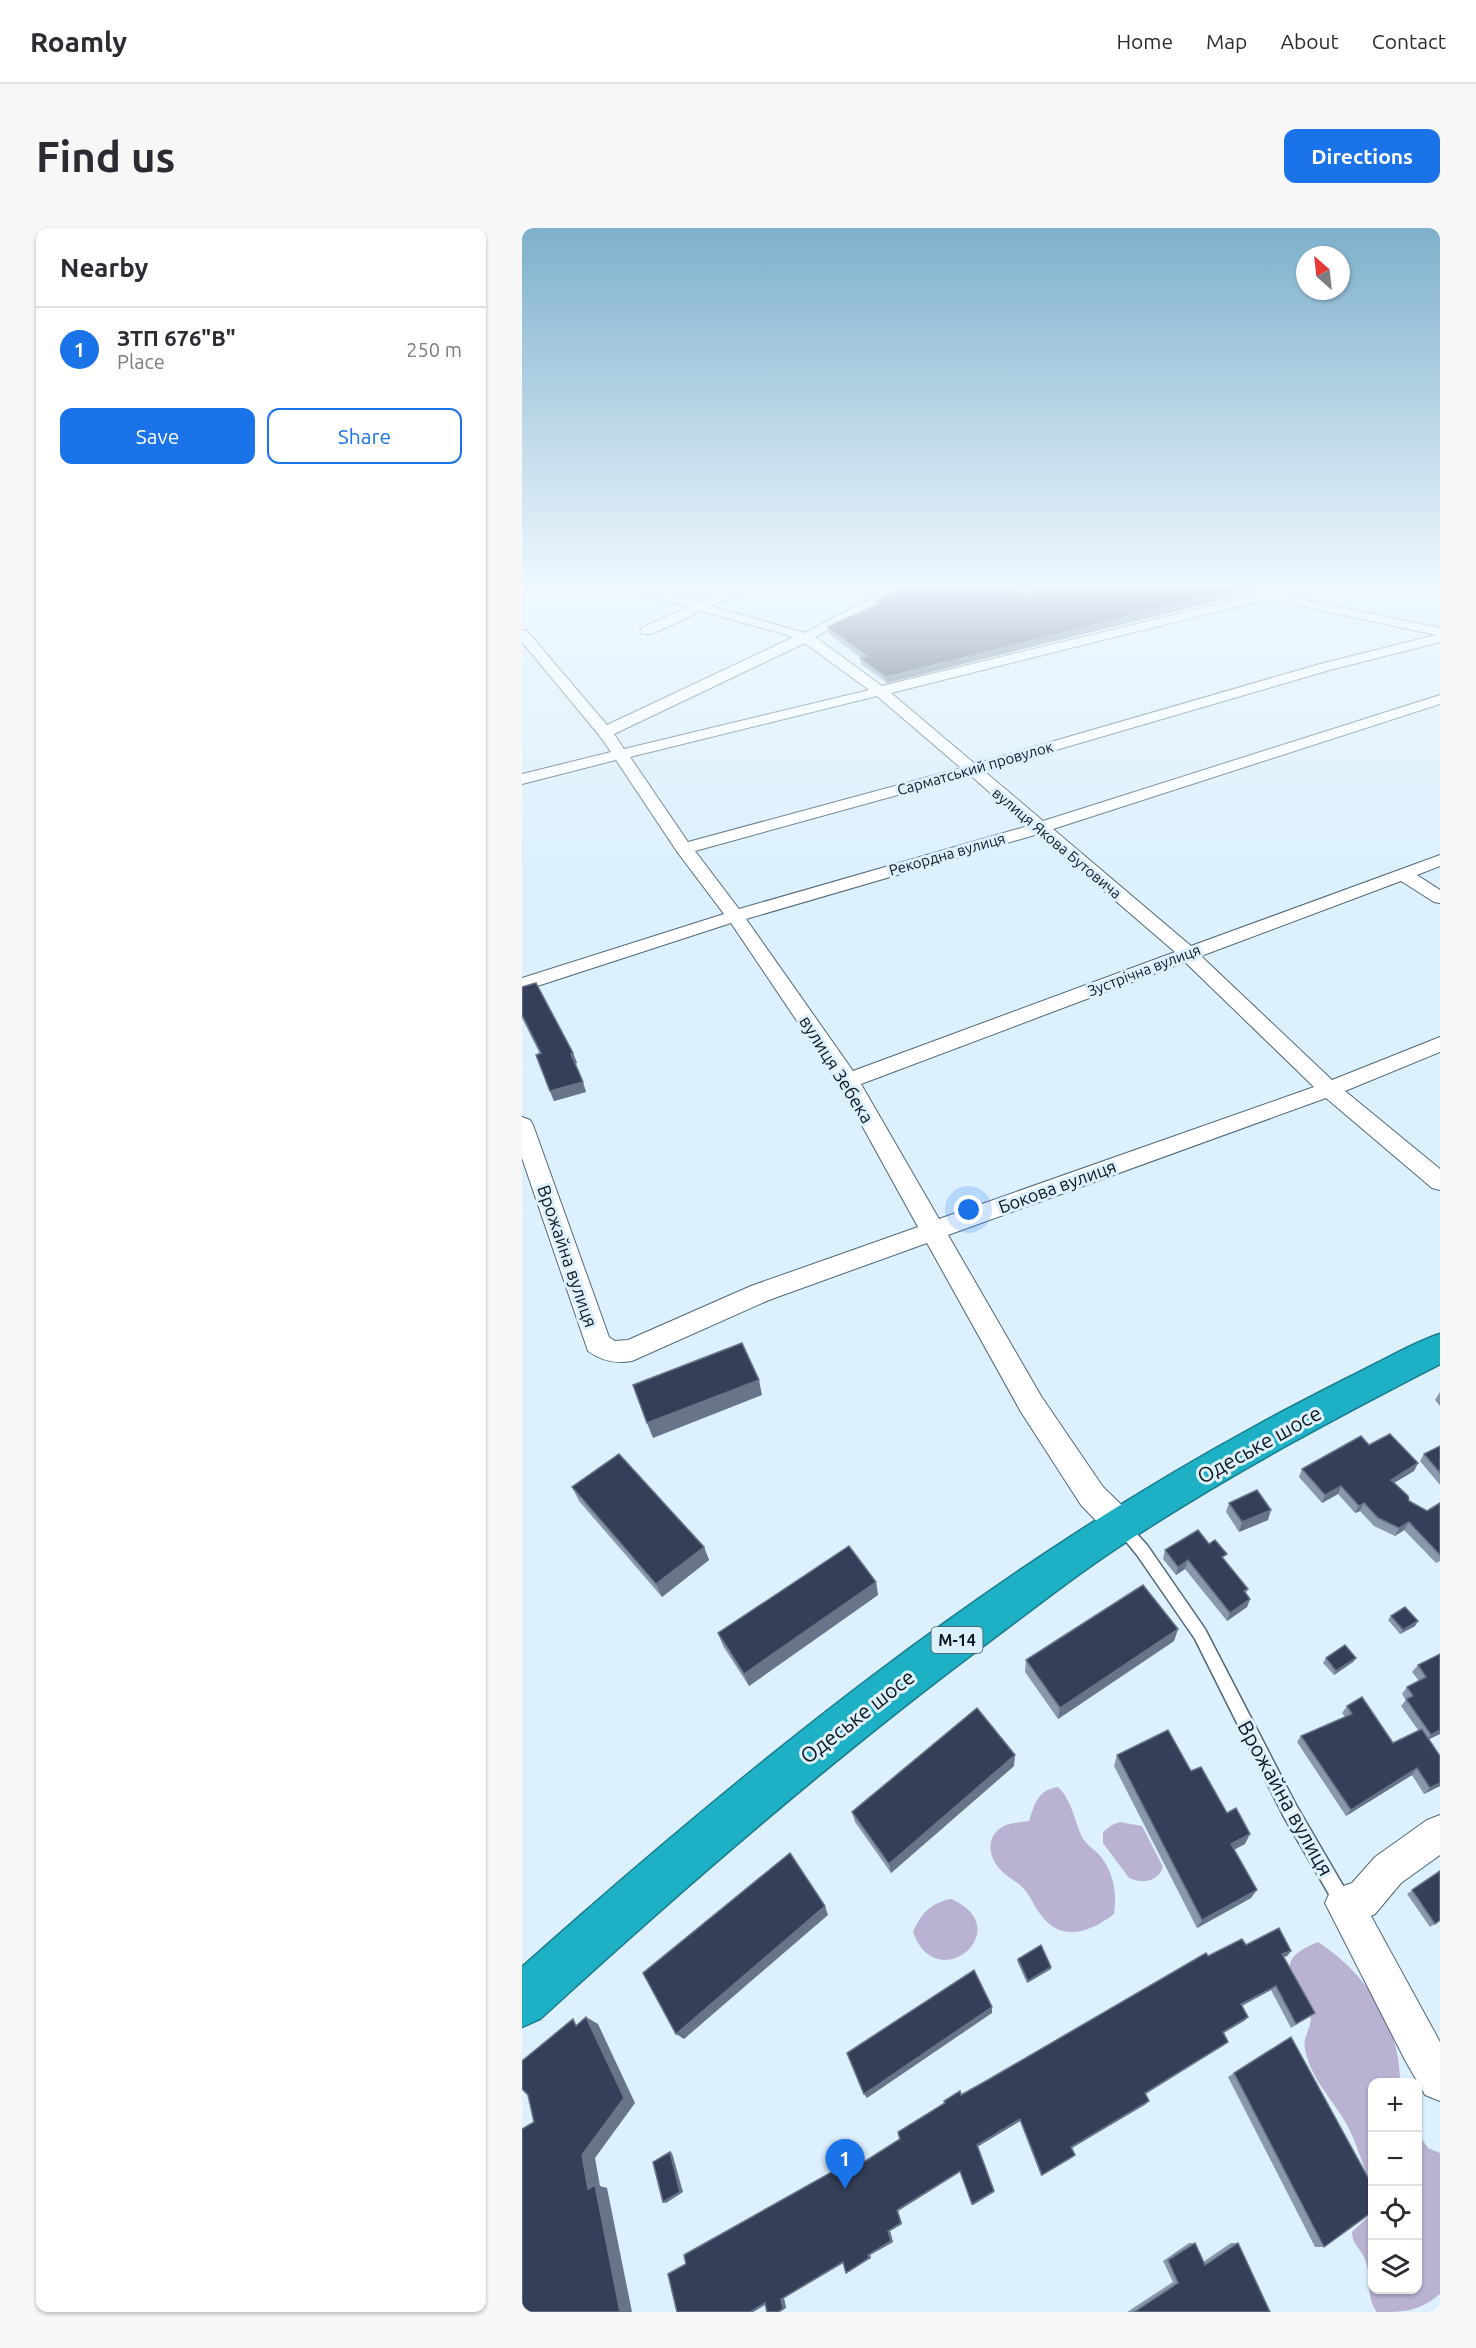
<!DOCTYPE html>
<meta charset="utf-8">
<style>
:root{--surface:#fff;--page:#f7f7f7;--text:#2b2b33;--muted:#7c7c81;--line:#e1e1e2;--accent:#1a73e8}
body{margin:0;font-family:Ubuntu,sans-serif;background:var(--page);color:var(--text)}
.controls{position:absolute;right:18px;bottom:18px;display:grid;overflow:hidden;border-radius:12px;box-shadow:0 2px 4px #0004}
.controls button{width:54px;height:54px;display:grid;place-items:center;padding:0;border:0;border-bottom:2px solid var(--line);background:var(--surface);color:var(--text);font:30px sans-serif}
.compass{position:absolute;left:774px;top:18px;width:54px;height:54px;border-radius:50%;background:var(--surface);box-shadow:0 2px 4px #0004;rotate:333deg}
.you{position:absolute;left:447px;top:982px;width:21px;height:21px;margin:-15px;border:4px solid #fff;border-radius:50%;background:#1a73e8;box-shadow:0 0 0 9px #1a73e833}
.badge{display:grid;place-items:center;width:39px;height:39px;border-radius:50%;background:var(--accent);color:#fff;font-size:20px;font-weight:700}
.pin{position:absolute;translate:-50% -50px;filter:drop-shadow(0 2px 3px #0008)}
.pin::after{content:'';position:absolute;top:32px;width:21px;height:18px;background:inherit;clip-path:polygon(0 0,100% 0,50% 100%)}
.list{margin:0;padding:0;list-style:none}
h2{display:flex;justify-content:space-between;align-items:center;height:78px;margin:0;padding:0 24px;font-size:26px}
h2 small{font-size:20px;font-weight:400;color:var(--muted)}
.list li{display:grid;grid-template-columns:39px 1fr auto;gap:18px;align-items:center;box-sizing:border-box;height:84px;padding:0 24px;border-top:2px solid var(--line)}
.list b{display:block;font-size:22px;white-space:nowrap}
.list p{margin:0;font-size:20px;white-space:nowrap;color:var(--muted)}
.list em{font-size:20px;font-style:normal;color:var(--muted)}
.actions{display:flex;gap:12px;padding:18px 24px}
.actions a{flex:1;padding:14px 0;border:2px solid var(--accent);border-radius:12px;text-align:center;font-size:21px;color:var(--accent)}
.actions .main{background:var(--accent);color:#fff}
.icon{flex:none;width:33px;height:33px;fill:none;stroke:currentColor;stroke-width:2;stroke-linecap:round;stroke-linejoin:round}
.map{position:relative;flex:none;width:918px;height:2084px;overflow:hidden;border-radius:12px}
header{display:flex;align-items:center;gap:36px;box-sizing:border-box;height:84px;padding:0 30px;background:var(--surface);border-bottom:2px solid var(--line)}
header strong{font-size:28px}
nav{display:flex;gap:33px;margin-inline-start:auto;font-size:21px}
.intro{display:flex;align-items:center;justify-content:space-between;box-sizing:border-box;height:144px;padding:0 36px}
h1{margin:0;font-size:42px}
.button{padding:15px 27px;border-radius:12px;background:var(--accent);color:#fff;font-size:21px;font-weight:700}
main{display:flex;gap:36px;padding:0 36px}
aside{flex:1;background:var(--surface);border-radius:12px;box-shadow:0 2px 4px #0004}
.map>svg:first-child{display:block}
</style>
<header>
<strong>Roamly</strong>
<nav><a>Home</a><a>Map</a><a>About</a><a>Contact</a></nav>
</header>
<div class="intro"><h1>Find us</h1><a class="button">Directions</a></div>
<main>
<aside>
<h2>Nearby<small></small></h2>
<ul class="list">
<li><span class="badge">1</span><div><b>ЗТП 676&quot;В&quot;</b><p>Place</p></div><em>250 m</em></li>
</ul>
<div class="actions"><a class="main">Save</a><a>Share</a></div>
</aside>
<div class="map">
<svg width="918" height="2084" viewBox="0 0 918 2084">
<rect width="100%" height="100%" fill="#dcf0fe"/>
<g fill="#bab2d2">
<path d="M536,1559C550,1572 552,1592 560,1609C564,1617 574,1622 579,1629C592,1646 595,1666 592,1686C569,1704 539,1715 519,1687C512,1679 509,1668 501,1660C496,1654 489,1651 483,1646C466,1633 461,1607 484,1597C490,1595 499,1594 507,1593C513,1575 516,1562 536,1559Z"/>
<path d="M598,1594L620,1598L641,1639C636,1654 620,1656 607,1650L581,1615V1604L590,1597Z"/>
<path d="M429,1671C497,1700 415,1771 391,1704C399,1685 409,1675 429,1671Z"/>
<path d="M796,1714C844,1745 878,1797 878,1854H850V1962C842,1941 836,1918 825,1897C811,1871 789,1852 783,1821C780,1807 792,1798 788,1786C778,1751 744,1735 796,1714Z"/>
<path d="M896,1905L906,1920L918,1925V2066C896,2084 883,2084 855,2084C842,2067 851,2047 842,2029C837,2019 830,2015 830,2004L850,1985V2062H896Z"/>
</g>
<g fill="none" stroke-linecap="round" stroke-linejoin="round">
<g stroke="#516777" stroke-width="3">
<polygon id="lane" points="600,1294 605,1295 625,1317 683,1401 774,1577 827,1668 830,1674 827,1680 821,1683 815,1680 762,1589 673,1411 615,1327 593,1300 595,1295"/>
</g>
<g stroke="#516777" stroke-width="2">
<g id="street">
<path d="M98,358H119L177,374L211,358H228L189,378L283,405L371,358H388L293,409L360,458L733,367L759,358H779L760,367L918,400V414L808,442L462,543L521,593L918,467V476L531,601L669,718L918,627V638L895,647L918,662V675L912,674L879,653L679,728L810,852L918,809V824L823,863L918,941V962L910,960L804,870L426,1007L519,1168L581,1259L609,1286L613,1296L609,1306L598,1310L587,1306L559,1277L499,1184L405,1015L247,1072L110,1133C94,1136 80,1133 66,1123L0,930V889L8,892L11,897L87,1109L93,1113L106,1112L229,1058L396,999L316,854L209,695L0,763V750L202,686L156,625L94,532L0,556V546L89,524L77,507L0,414V402L5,403L85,497L272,409L179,383L130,406H120L118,403L120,400L166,379ZM746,371L914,407L798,436L453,536L369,465ZM283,415L347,462L102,521L92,506ZM355,468L439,540L166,614L108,529ZM448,547L506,598L217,681L173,623ZM516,606L653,724L331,843L224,691ZM663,734L792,859L417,991L339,856Z"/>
<polygon points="918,1587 918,1627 879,1655 853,1686 849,1688 918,1814 918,1873 903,1867 883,1832 803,1675 809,1662 830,1655 853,1629 905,1592"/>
</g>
</g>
<g stroke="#197c8c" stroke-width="3">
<path id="highway" d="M918,1106V1136C815,1189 712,1244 615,1307C561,1341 511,1381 460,1419C306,1534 160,1661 18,1791L0,1799V1739C227,1537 465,1344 732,1199C770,1178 808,1159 847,1139C870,1128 893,1114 918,1106Z"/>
</g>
<use href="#lane" fill="#fff" fill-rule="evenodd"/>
<use href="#street" fill="#fff" fill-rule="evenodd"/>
<use href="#highway" fill="#1eb1c6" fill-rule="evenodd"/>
</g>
<g fill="#8998ac">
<polygon points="489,358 747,358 678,377 365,455 339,436 338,430 339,430 306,405 305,399 354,377 354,373 506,366 507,364"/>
<polygon points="0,759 51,825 55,835 53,836 64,864 32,873 14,827 18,826 0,790"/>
<polygon points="918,1164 918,1178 913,1172"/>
<polygon points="847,1217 896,1235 892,1243 872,1255 887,1273 905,1283 918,1275 918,1333 914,1335 882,1302 873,1308 852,1298 838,1283 833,1285 816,1266 800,1275 777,1249 780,1241"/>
<polygon points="918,1218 918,1257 898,1233 902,1226"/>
<polygon points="50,1259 182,1319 187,1332 140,1369 57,1273"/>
<polygon points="707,1275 746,1292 717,1304 704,1284"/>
<polygon points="643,1322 703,1333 726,1361 724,1365 728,1371 725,1379 705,1393 663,1341 654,1347 641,1331"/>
<polygon points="354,1354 356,1367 227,1458 201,1418 196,1405"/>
<polygon points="869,1388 893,1398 878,1406 866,1392"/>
<polygon points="656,1401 652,1413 536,1491 503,1444 504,1432"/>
<polygon points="918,1426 918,1506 907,1511 918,1558 902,1566 890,1547 824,1588 775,1514 779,1508 823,1489 820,1485 825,1478 871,1515 896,1502 879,1478 884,1472 880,1466 885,1459 897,1453 890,1444 896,1437"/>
<polygon points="804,1430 834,1430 831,1434 812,1447 801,1435"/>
<polygon points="595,1527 669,1543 723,1616 712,1621 729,1670 675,1700 592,1538"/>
<polygon points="492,1538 369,1645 333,1594 330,1584"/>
<polygon points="918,1643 918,1693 908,1699 885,1666"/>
<polygon points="724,1717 769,1723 765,1728 762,1729 793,1785 769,1800 749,1762 720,1778 726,1789 722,1793 702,1805 706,1814 702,1817 624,1866 624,1876 550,1920 553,1927 551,1929 519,1948 498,1893 455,1919 472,1964 451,1977 438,1944 376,1983 380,1996 368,2003 371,2014 348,2027 349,2030 326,2044 321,2035 262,2070 264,2080 243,2077 231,2084 155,2084 164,2036 340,1927 342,1928 343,1933 378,1911 439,1867 686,1728"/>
<polygon points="496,1731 529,1739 529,1741 505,1755 495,1733"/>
<polygon points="712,1845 802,2019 793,2019 706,1849"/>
<polygon points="667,2015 673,2015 681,2034 709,2015 716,2015 748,2084 605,2084 651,2054 641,2033"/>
</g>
<g fill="#68748a">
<polygon points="727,358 747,358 678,377 365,455 364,449"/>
<polygon points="51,825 55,835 52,836 49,826"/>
<polygon points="61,854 64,864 32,873 28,863"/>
<polygon points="237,1152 240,1167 131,1210 125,1195"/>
<polygon points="896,1235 892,1243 865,1259 869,1252"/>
<polygon points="819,1258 816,1266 800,1275 803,1267"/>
<polygon points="842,1275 838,1283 833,1285 837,1278"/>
<polygon points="749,1282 746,1292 717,1304 720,1294"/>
<polygon points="887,1294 882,1302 873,1308 877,1300"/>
<polygon points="182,1319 187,1332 140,1369 134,1356"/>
<polygon points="666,1332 663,1341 654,1347 656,1339"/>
<polygon points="354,1354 356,1367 227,1458 222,1446"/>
<polygon points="728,1371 725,1379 705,1393 708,1385"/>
<polygon points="896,1393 893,1398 878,1406 881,1402"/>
<polygon points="656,1401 652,1413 536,1491 538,1480"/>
<polygon points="834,1430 831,1434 812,1447 814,1443"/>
<polygon points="918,1502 918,1506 903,1513 909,1507"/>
<polygon points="493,1527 492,1538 369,1645 367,1636"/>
<polygon points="895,1540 890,1547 824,1588 829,1582"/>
<polygon points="918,1555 918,1558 902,1566 908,1560"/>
<polygon points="728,1606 723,1616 704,1626 709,1616"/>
<polygon points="735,1662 729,1670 675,1700 680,1692"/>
<polygon points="303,1678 306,1687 162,1811 154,1806"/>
<polygon points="769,1723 765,1728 756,1730 760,1726"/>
<polygon points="529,1739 529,1741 505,1755 506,1753"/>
<polygon points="754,1758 749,1762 715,1780 719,1776"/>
<polygon points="470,1779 470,1785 345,1870 342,1866"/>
<polygon points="64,1789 76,1796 113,1875 73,1930 78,1958 85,1960 110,2084 98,2084 66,1961 60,1927"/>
<polygon points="726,1789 722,1793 697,1807 701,1804"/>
<polygon points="706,1814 702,1817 621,1867 623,1865"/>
<polygon points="627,1873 624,1876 548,1921 549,1919"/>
<polygon points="498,1891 498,1893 455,1919 455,1917"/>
<polygon points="148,1924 150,1925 161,1964 144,1975 141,1974"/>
<polygon points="553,1927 551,1929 519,1948 520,1947"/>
<polygon points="438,1943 438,1944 376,1983 380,1996 368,2003 371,2014 348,2027 349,2030 326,2044 324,2045 346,2027 375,1982"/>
<polygon points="472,1963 472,1964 451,1977 450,1976"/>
<polygon points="321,2034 323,2034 262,2070 264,2080 258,2084 256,2084 259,2071"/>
<polygon points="243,2075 246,2075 231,2084 228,2084"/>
</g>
<g fill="#363f59" stroke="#68748a" stroke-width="1.5">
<polygon points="384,358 481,358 506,366 511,360 505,358 727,358 364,449 338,430 345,428 305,399 358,375 354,373"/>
<polygon points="14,755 51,825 49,826 61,854 28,863 14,827 19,825 0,787 0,759"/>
<polygon points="220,1115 237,1152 125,1195 111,1157"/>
<polygon points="868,1206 896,1235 869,1252 886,1268 887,1273 905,1283 918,1275 918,1327 887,1294 877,1300 856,1290 842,1275 837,1278 819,1258 803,1267 780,1241 839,1208 847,1217"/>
<polygon points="918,1218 918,1245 902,1226"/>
<polygon points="97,1226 182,1319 134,1356 50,1259"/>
<polygon points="735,1262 749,1282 720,1294 707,1275"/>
<polygon points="676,1302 687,1316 693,1312 705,1326 700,1329 726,1361 722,1363 728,1371 708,1385 666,1332 656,1339 643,1322"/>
<polygon points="327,1318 354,1354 222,1446 196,1405"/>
<polygon points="621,1357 656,1401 538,1480 504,1432"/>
<polygon points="883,1379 896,1393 881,1402 869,1388"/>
<polygon points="823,1417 834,1430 814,1443 804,1430"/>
<polygon points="918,1426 918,1502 909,1507 884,1471 891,1468 885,1459 904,1449 896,1437"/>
<polygon points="840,1469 871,1515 900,1501 918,1528 918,1555 908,1560 895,1540 829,1582 779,1508 830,1486 825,1478"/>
<polygon points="455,1480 493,1527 367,1636 330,1584"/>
<polygon points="646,1502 669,1543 679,1539 705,1585 714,1580 728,1606 709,1616 735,1662 680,1692 595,1527"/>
<polygon points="268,1625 303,1678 154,1806 121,1745"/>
<polygon points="918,1643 918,1692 913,1696 890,1662"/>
<polygon points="757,1700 769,1723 760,1726 793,1785 774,1796 754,1758 719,1776 726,1789 701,1804 706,1814 623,1865 627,1873 549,1919 553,1927 520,1947 498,1891 455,1917 472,1963 450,1976 438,1943 375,1982 379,1995 366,2003 369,2013 346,2027 347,2030 324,2045 321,2034 259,2071 261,2081 256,2084 245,2084 243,2075 228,2084 155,2084 146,2046 164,2036 162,2027 340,1927 342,1934 378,1911 376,1904 423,1875 422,1873 438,1863 439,1867 464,1853 684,1725 686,1728 720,1711 724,1717"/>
<polygon points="519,1717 529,1739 506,1753 496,1731"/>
<polygon points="452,1742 470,1779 342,1866 325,1825"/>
<polygon points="64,1789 102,1870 60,1927 66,1961 73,1957 98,2084 0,2084 0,1901 12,1894 6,1867 0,1861 0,1833 51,1791 54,1798"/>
<polygon points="769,1809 850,1957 850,1984 802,2019 712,1845"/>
<polygon points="148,1924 158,1964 141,1974 131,1934"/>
<polygon points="673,2015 683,2037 716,2015 748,2084 612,2084 656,2055 646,2032"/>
</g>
<linearGradient id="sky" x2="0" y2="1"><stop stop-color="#7eb0cc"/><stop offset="0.55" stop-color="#eff8ff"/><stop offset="1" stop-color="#eff8ff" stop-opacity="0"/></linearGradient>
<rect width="918" height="650" fill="url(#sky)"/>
<g text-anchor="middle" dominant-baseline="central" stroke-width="6" stroke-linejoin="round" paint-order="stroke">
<g font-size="15" fill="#10191f" stroke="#dcf0fe">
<text transform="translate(453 540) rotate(-16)">Сарматський провулок</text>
<text transform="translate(535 615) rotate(40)">вулиця Якова Бутовича</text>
<text transform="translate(425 626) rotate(-16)">Рекордна вулиця</text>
<text transform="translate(622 742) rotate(-21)">Зустрічна вулиця</text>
</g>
<rect fill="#dcf0fe" stroke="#4d5a62" stroke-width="1.5" x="409.5" y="1399" width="51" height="26" rx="4.5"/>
<g font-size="16" font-weight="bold" fill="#10191f">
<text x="435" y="1412">М-14</text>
</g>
<g font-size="18" fill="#10191f" stroke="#dcf0fe">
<text transform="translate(315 841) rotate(58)">вулиця Зебека</text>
<text transform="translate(535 958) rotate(-20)">Бокова вулиця</text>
<text transform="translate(46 1028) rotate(71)">Врожайна вулиця</text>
</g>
<g font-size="21" fill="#10191f" stroke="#dcf0fe">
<text transform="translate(737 1216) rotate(-29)">Одеське шосе</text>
<text transform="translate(335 1488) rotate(-38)">Одеське шосе</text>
<text transform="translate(764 1570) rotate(61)">Врожайна вулиця</text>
</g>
</g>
</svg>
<div class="controls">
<button>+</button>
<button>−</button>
<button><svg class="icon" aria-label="locate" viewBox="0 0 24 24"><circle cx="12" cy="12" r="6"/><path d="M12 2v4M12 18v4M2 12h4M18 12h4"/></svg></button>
<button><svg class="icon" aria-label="layers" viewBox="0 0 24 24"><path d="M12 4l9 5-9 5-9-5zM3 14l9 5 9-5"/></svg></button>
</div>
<svg class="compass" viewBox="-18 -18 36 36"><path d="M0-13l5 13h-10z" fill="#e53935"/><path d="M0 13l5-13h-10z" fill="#7c7c81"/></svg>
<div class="you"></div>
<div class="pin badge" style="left:323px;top:1961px">1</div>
</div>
</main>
